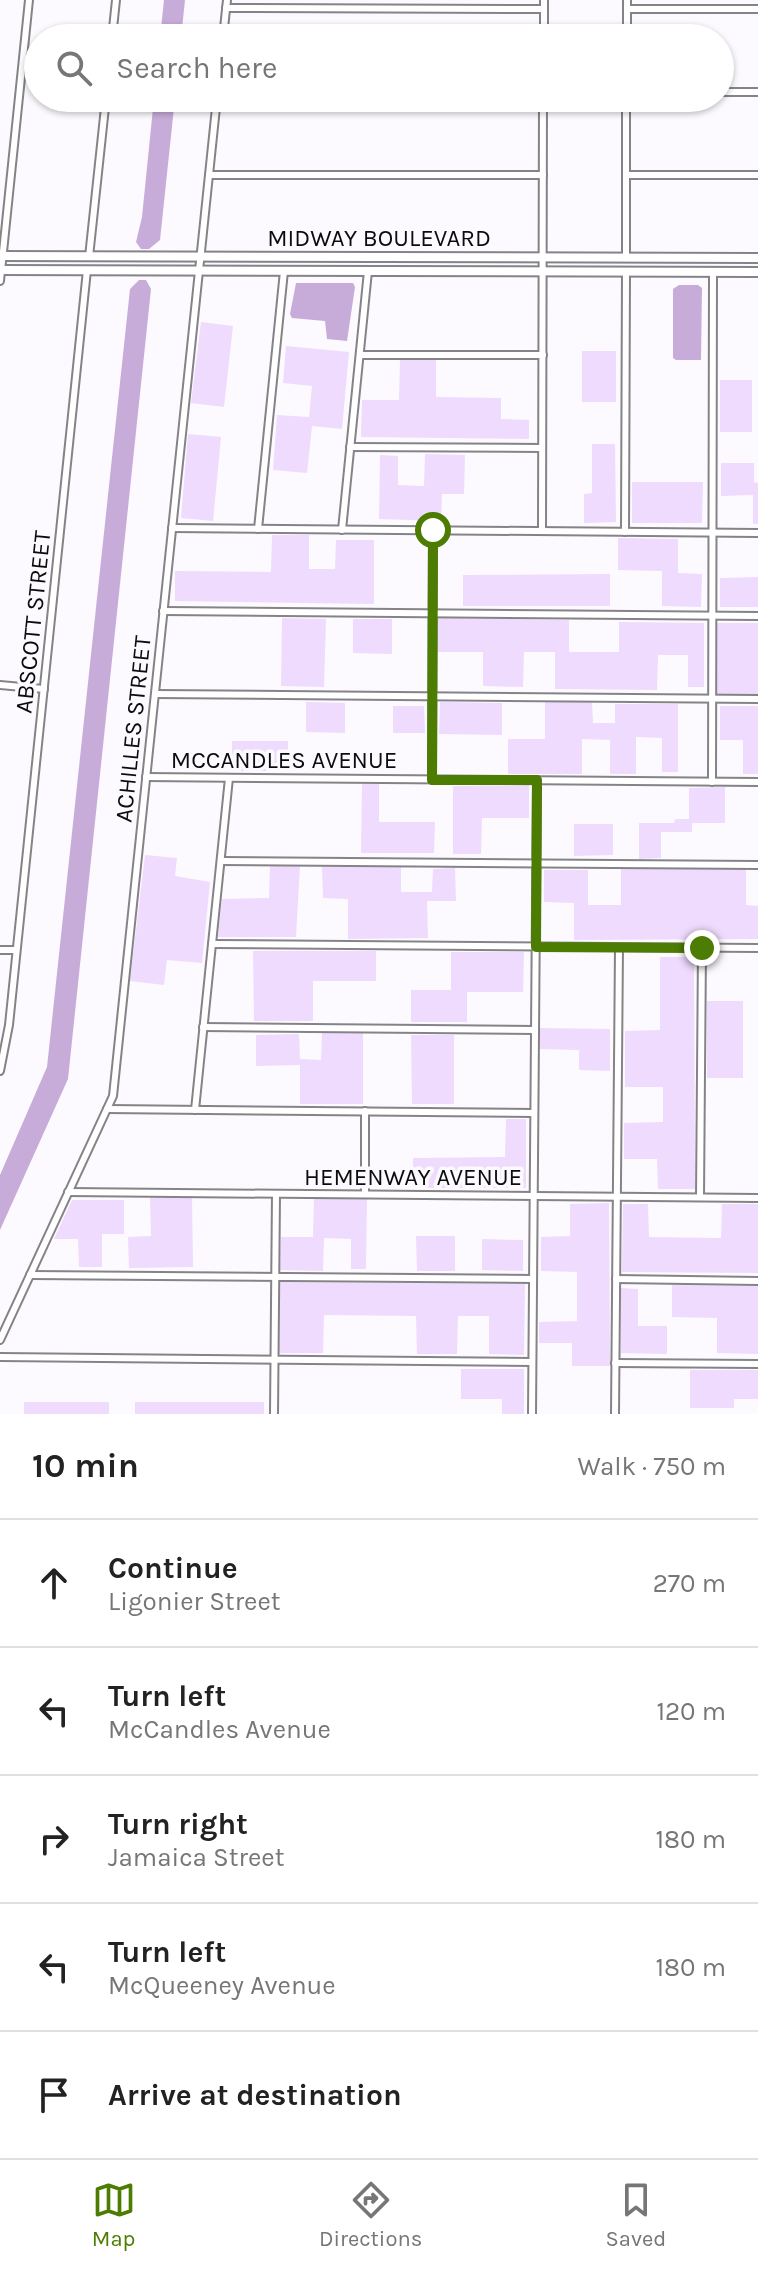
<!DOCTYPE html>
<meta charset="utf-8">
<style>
:root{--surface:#fff;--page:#f2f2f2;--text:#222;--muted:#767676;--line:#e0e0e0;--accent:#4d7c02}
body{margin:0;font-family:Karla,sans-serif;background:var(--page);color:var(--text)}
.stop{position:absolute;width:24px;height:24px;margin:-18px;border:6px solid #4d7c02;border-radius:50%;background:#fff}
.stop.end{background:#4d7c02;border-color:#fff;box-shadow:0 2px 8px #0008}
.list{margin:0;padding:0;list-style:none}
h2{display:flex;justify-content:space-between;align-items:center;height:104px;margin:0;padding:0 32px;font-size:34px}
h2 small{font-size:26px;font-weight:400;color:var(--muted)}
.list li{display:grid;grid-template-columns:52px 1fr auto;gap:24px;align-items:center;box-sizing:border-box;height:128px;padding:0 32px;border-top:2px solid var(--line)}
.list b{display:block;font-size:30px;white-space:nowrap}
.list p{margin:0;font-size:26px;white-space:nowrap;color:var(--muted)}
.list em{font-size:26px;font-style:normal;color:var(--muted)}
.icon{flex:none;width:44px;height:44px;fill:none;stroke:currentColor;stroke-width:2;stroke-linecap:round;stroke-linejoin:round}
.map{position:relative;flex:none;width:758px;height:1414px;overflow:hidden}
.search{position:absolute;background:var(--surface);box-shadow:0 2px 6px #0004;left:24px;right:24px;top:24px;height:88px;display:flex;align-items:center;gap:20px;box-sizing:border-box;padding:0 28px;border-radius:44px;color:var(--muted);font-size:30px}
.sheet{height:744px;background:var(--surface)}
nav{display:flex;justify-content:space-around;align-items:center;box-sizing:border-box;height:112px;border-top:2px solid var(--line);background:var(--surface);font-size:22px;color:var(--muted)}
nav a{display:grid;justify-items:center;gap:4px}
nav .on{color:var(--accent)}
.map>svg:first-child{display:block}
</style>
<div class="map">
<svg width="758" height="1414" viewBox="0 0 758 1414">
<rect width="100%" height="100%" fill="#fcfafe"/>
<g fill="#efdbfd">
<polygon points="201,322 233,326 224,407 191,403"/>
<polygon points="286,346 349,352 342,429 312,426 307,473 273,470 277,415 309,417 312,386 283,383"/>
<rect x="582" y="351" width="34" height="51"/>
<polygon points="400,360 436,360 436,397 501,398 501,419 529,420 529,439 361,437 362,400 399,400"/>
<rect x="720" y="380" width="32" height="52"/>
<polygon points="188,434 221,437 213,521 181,518"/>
<polygon points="592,444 615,444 616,522 584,523 584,494 592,493"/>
<polygon points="425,454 465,455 464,494 442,494 441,521 379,519 380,455 398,456 398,485 424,486"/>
<polygon points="721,463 754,463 754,482 758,483 758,524 753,524 753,495 721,496"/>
<polygon points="632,482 703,482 702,523 632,523"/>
<polygon points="272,535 309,535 309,569 335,569 336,540 374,540 374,604 175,601 175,571 271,572"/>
<polygon points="618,538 678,539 678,573 702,574 701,607 662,606 662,571 618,570"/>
<polygon points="610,574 610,606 463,606 463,575"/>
<polygon points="758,577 758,607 720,607 720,578"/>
<polygon points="282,618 326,619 324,687 281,686"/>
<polygon points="437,618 569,620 569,652 619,652 619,622 704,623 704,687 688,687 688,655 658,655 657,690 555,689 555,652 524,652 523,687 483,686 483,652 436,652"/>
<polygon points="353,619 392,619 392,654 353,653"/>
<polygon points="717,623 758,623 758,695 716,695"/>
<polygon points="306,702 345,703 345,733 306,732"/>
<polygon points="440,702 502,703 502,735 439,734"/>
<polygon points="545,702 592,702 593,723 615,723 615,704 678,704 678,772 662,772 662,738 636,737 636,774 610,774 610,740 582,739 582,774 508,774 508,739 545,739"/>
<polygon points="393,706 424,706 425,733 393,733"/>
<polygon points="720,706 758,706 758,774 743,774 743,740 720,740"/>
<rect x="232" y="741" width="56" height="30"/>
<polygon points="362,784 379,784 379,822 435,822 434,853 361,853"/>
<polygon points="529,785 529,818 482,818 481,854 453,854 453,786"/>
<polygon points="725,787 725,823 692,823 692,832 661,832 661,858 639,859 639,823 674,823 675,819 689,819 689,788"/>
<polygon points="574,824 613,824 613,855 574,856"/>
<polygon points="145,855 177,858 175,876 210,882 202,963 167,960 164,985 130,981"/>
<polygon points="270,866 300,866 296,937 218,937 222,899 269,898"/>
<polygon points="322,867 401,867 401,892 432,892 433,869 455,868 456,901 427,901 428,938 348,939 348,899 323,898"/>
<polygon points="621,869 746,869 746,905 758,906 758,939 574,940 574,903 544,902 544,870 588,870 588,905 621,905"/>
<polygon points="253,951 376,951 376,981 313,981 313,1021 254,1021"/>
<polygon points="451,952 524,952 523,992 467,992 467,1022 411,1022 411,990 451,990"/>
<polygon points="660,957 694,957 695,1189 658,1189 657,1159 624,1159 624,1123 663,1122 663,1087 625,1087 625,1031 660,1030"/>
<rect x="707" y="1001" width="36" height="77"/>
<polygon points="540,1028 610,1029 610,1071 579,1070 579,1050 540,1049"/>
<polygon points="322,1033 363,1033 363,1104 300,1104 300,1065 256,1066 256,1035 299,1034 300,1059 321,1060"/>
<polygon points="411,1035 454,1035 454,1104 412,1104"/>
<polygon points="506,1119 526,1119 526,1188 413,1188 413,1158 505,1157"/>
<polygon points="192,1197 193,1267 129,1268 128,1237 151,1236 150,1198"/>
<polygon points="314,1198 367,1199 366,1269 351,1269 351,1239 324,1238 323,1271 280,1270 281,1237 313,1237"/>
<polygon points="72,1200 124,1200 124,1234 102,1234 102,1267 79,1267 78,1239 54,1239"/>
<polygon points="609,1203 610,1366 572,1366 572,1343 539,1343 539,1322 577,1321 577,1272 541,1271 541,1237 570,1236 570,1204"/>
<polygon points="623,1204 648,1204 649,1237 721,1238 722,1204 758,1204 758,1273 622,1272"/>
<polygon points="416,1236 455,1236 455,1271 417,1271"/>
<polygon points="482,1239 523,1240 523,1271 482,1270"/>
<polygon points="279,1282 525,1284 524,1355 489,1354 489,1316 458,1316 457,1354 417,1354 416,1316 324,1315 323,1353 279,1353"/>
<polygon points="672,1285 758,1286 758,1354 717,1353 717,1318 672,1317"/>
<polygon points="621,1288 638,1289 638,1326 667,1326 667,1354 621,1353"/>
<polygon points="461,1369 524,1369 524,1414 502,1414 502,1399 461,1399"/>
<polygon points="690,1370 758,1370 758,1399 734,1399 734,1408 690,1408"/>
<rect x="24" y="1402" width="85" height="12"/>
<rect x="135" y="1402" width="129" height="12"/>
</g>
<g fill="#c7acda">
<polygon points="164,0 185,0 181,38 160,38"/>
<polygon points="154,98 175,98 160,240 149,249 141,249 136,242 142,217"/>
<polygon points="139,280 146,280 151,289 68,1079 0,1230 0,1175 47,1067 130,289"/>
<polygon points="296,283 353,283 355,287 347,341 327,339 325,321 292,318 290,314"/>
<polygon points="679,285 698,285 702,288 701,360 676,360 673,358 673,289"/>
</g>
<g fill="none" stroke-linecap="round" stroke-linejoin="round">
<g stroke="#858387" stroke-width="10">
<g id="minor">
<polyline points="226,8 544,9"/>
<polyline points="627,9 758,9"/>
<polyline points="112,38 116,0"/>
<polyline points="223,38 227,0"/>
<polyline points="544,38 544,0"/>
<polyline points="627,38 627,0"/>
<polyline points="720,92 758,92"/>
<polyline points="209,175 543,175"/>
<polyline points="626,175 758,175"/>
<polyline points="89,257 106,98"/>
<polyline points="626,257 626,98"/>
<polyline points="0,281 29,0"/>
<polyline points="360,355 543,355"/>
<polyline points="350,447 542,448"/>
<polyline points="172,528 758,533"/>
<polyline points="258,529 284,271"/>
<polyline points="342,530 368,271"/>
<polyline points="542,531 543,98"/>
<polyline points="625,532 626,272"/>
<polyline points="163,611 758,616"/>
<polyline points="0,685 44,689"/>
<polyline points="155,694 758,699"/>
<polyline points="146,777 758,782"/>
<polyline points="432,780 433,530"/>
<polyline points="712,782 713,272"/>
<polyline points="221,861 758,865"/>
<polyline points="212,944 758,948"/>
<polyline points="0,950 16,950"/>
<polyline points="203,1027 535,1030"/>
<polyline points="0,1071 9,1025 87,270"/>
<polyline points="107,1109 534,1113"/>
<polyline points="195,1110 229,778"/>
<polyline points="68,1192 758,1198"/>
<polyline points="365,1194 365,1111"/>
<polyline points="700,1197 702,948"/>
<polyline points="30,1275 533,1279"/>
<polyline points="616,1279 758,1281"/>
<polyline points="0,1340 113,1096 217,98"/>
<polyline points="0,1357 532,1362"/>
<polyline points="615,1363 758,1364"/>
<polyline points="274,1414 276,1194"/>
<polyline points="532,1414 537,780"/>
<polyline points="615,1414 619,947"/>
</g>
</g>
<g stroke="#858387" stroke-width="12">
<g id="tertiary">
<polyline points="0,256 758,258"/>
<polyline points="0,270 758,272"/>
</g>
</g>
<use href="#minor" stroke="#fff" stroke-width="6"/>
<use href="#tertiary" stroke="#fff" stroke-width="8"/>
</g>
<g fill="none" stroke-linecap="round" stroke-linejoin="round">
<polyline stroke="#4d7c02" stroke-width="10" points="433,530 432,780 537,780 536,947 702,948"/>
</g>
<g text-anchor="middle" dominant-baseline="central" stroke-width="7" stroke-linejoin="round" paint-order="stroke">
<g font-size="24" fill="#0c0c0d" stroke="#fcfafe">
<text x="379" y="238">MIDWAY BOULEVARD</text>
<text transform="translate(33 622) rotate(-84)">ABSCOTT STREET</text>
<text transform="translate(133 729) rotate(-84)">ACHILLES STREET</text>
<text x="284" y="760">MCCANDLES AVENUE</text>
<text x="413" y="1177">HEMENWAY AVENUE</text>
</g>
</g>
</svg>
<div class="stop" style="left:433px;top:530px"></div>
<div class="stop end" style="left:702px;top:948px"></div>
<div class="search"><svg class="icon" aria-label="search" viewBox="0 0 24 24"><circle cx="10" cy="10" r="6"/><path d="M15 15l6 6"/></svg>Search here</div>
</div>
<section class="sheet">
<h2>10 min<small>Walk · 750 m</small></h2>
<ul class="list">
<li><svg class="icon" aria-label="ahead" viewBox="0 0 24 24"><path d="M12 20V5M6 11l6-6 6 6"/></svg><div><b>Continue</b><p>Ligonier Street</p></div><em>270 m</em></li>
<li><svg class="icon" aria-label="left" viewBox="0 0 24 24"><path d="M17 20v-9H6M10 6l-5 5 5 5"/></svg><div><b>Turn left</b><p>McCandles Avenue</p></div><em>120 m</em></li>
<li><svg class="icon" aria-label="right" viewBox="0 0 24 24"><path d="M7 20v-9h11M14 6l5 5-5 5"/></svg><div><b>Turn right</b><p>Jamaica Street</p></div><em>180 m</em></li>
<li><svg class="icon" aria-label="left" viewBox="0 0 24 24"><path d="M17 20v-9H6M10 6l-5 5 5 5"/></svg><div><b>Turn left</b><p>McQueeney Avenue</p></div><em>180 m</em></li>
<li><svg class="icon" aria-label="arrive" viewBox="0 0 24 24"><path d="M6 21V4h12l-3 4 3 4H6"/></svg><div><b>Arrive at destination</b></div></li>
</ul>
</section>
<nav>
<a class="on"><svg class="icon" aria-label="map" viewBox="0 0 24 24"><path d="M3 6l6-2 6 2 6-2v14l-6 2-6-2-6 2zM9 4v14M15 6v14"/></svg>Map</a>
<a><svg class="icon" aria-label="directions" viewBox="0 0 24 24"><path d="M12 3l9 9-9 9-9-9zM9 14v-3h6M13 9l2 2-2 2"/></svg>Directions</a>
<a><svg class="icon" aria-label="saved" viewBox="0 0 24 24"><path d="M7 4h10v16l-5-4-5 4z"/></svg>Saved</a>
</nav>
